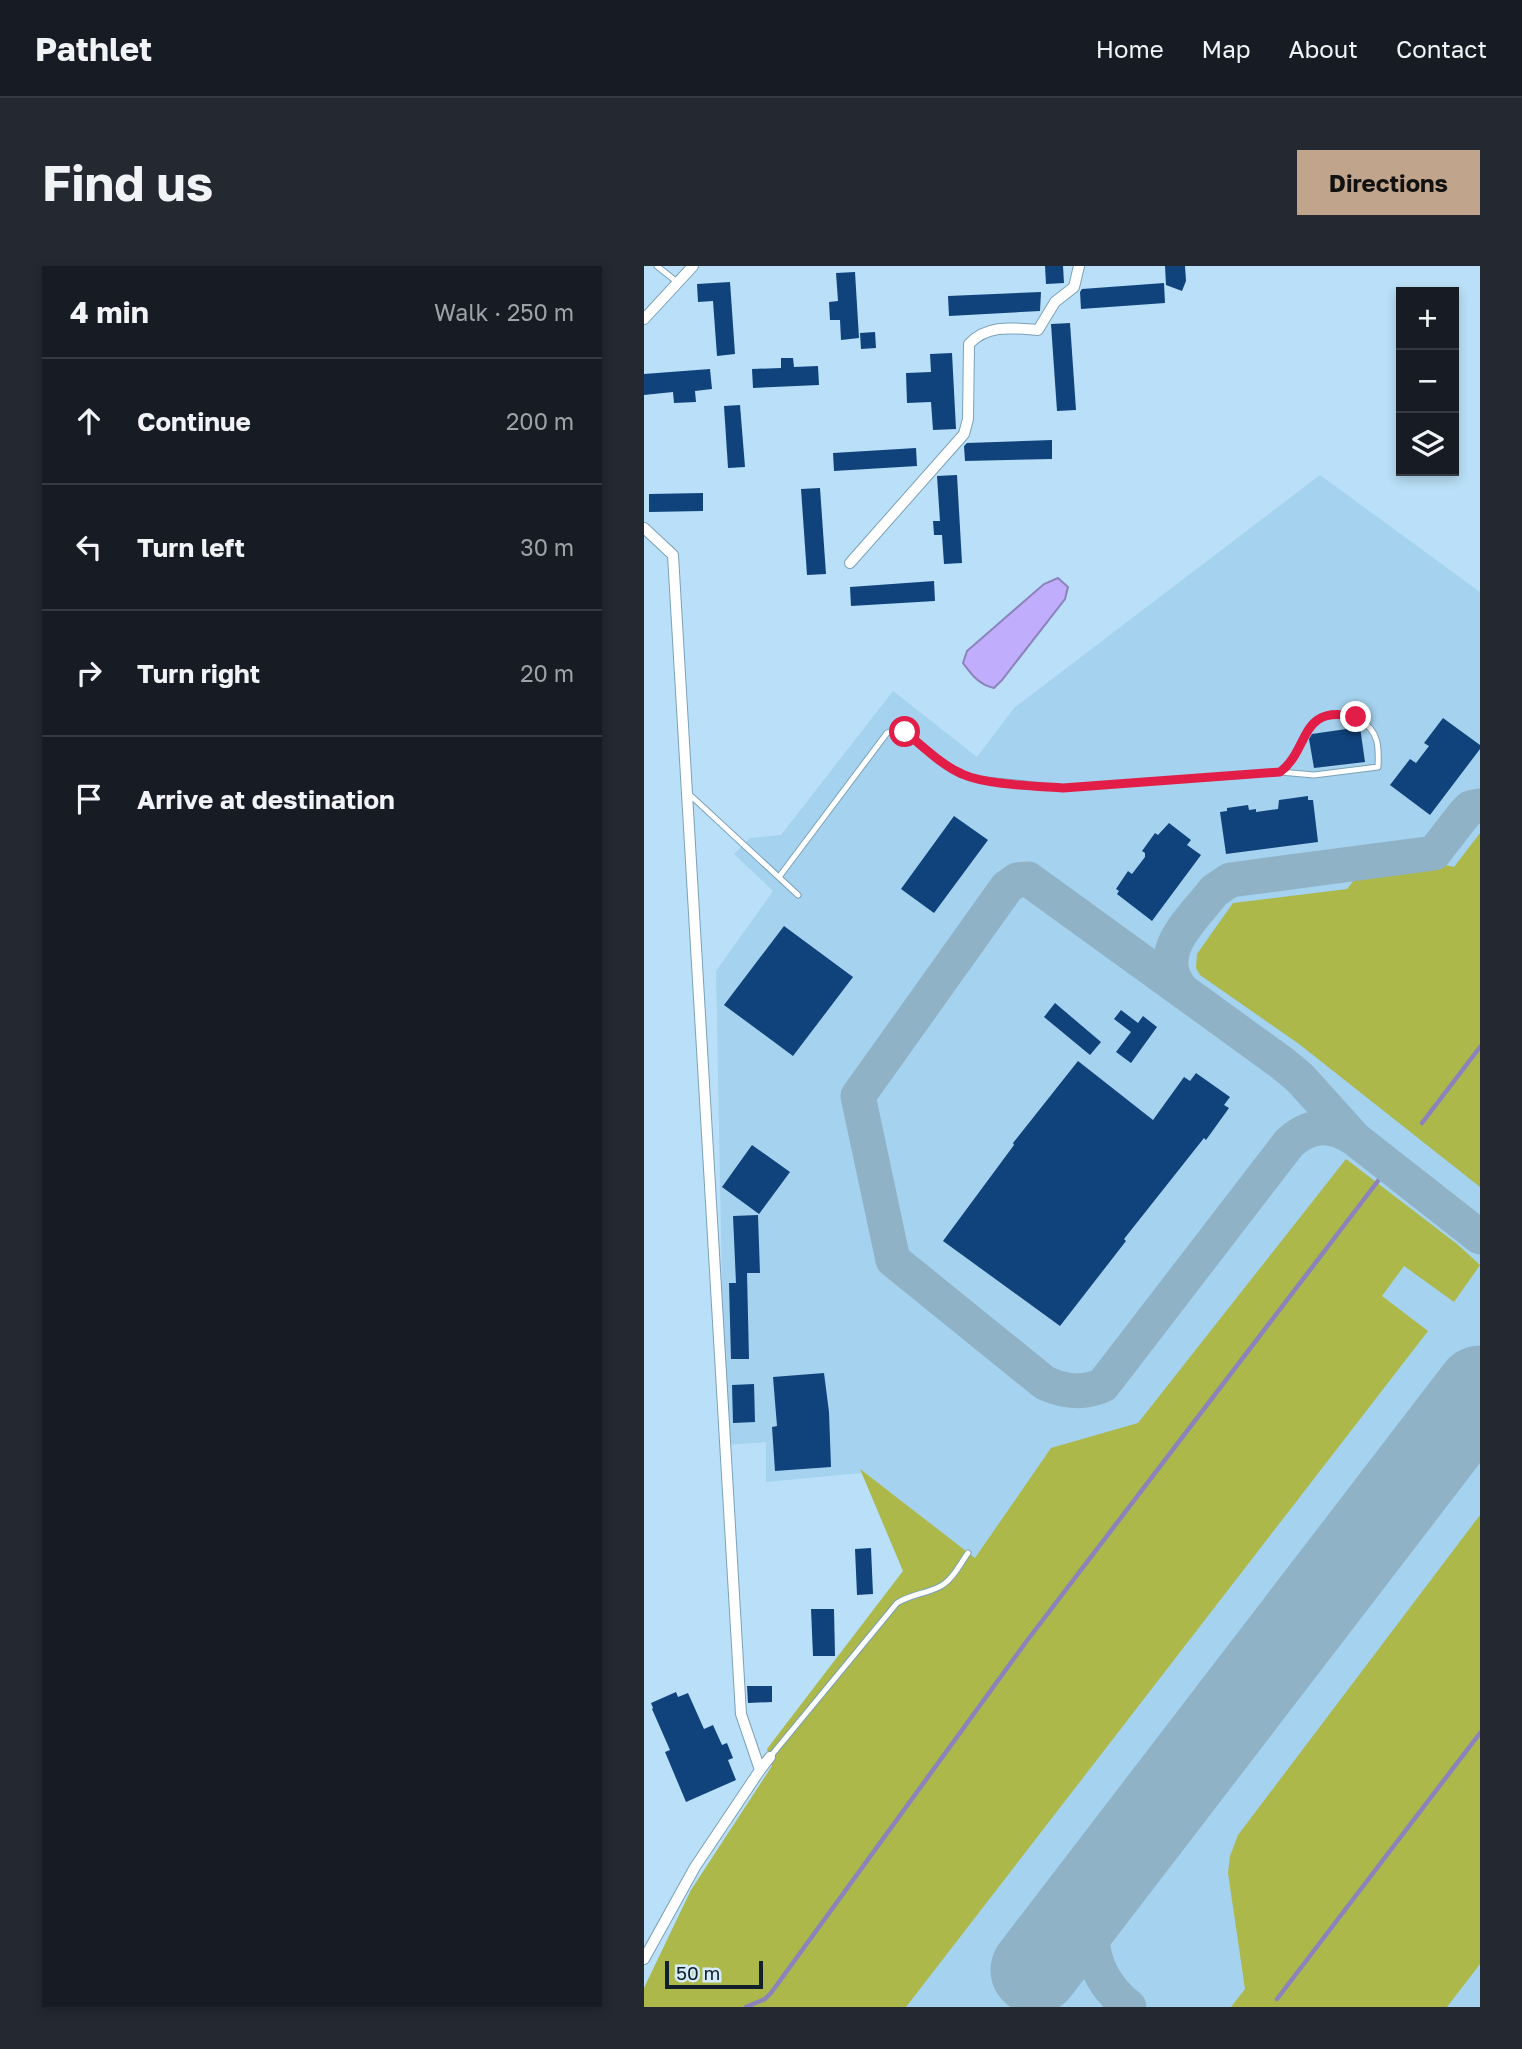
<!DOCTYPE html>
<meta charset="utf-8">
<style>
:root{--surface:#171b24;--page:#242831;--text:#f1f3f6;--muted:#9ea1a6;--line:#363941;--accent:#c0a48c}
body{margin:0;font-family:"Golos Text",sans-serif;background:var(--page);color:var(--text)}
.controls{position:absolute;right:21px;top:21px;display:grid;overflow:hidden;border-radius:0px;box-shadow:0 4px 10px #0003}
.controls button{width:63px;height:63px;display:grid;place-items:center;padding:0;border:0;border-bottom:2px solid var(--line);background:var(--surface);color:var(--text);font:35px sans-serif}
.scale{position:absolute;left:21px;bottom:18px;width:98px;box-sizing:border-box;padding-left:7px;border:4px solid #112029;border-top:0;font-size:19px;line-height:24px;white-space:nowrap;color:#112029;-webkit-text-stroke:5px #d4ebf9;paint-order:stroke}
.stop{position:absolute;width:21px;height:21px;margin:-16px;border:5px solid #e11d48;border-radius:50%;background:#fff}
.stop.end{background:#e11d48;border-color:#fff;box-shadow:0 2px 7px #0008}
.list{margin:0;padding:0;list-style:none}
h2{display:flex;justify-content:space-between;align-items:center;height:91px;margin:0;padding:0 28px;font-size:30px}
h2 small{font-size:23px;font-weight:400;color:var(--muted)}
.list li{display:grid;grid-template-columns:46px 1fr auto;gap:21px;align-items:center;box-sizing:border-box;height:126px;padding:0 28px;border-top:2px solid var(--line)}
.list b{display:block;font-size:26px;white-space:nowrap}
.list em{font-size:23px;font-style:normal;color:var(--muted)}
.icon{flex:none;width:38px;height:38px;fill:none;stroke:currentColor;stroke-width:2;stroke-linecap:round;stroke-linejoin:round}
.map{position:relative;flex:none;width:836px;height:1741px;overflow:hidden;border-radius:0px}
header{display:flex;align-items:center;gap:42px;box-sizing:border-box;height:98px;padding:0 35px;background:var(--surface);border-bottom:2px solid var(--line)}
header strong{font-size:33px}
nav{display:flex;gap:38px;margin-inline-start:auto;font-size:24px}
.intro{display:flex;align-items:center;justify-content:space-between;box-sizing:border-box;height:168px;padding:0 42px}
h1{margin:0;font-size:49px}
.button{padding:18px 32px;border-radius:0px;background:var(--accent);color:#111;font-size:24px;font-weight:700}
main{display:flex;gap:42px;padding:0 42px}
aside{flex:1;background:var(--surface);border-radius:0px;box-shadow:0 4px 10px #0003}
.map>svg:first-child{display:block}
</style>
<header>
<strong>Pathlet</strong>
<nav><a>Home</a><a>Map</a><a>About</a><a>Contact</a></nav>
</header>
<div class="intro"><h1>Find us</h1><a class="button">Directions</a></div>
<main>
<aside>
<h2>4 min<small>Walk · 250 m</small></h2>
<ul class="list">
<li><svg class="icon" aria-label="ahead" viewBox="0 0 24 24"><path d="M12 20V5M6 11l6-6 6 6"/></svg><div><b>Continue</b></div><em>200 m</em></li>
<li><svg class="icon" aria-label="left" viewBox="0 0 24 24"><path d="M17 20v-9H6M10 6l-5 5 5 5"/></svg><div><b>Turn left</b></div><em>30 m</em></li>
<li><svg class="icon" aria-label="right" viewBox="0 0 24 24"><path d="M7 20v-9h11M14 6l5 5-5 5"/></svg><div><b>Turn right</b></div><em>20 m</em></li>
<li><svg class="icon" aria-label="arrive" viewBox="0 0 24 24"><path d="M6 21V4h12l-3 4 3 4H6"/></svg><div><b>Arrive at destination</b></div></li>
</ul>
</aside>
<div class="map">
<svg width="836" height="1741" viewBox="0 0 836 1741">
<rect width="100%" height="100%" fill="#b9e0f8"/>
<polygon fill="#a5d2ee" points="676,209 836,326 836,1741 0,1741 0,1722 47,1624 128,1500 123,1483 259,1305 218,1207 122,1216 122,1176 81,1179 72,705 129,625 90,588 106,572 137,569 249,425 333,491 370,442"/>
<g fill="#acb849">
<polygon points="836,567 836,921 655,778 556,709 552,702 553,688 589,637 703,623 714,609 797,598 810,601"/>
<polygon points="702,893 813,978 836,999 810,1036 760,1000 738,1030 784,1065 262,1741 0,1741 0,1722 47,1624 128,1500 123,1483 259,1305 216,1203 331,1292 407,1182 494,1157"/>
<polygon points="836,1249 836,1698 803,1741 587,1741 601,1723 584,1607 586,1590 594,1569"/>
</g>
<path fill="#c0adfb" stroke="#8c83bc" stroke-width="2" d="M414,312L424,321L421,333L358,414L350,422C335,419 328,409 319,397L323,385L400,318Z"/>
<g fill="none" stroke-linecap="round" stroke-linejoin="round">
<g stroke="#8c83bc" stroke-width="4.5">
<polyline points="778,857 836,781"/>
<polyline points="633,1733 836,1467"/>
<polyline points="102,1741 121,1733 127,1727 382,1376 737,911"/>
</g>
<g stroke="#90b2c6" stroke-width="35">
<path d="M536,722C509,685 548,654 570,625L586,614L594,613L790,587L821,547L826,542L836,540"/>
<path d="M711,873C687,857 666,858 645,877L459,1119C439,1128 421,1126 401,1117L249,994L214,830L363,621L373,614L384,613L638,797L656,812L711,873L836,971"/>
<path d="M464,1609C440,1657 440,1705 485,1741"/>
</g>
<polyline stroke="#90b2c6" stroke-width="89" points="391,1704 836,1124"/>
</g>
<g fill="#10427c">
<polygon points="401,0 419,0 420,17 402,18"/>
<polygon points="521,0 541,0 542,15 538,25 522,19"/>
<polygon points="211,6 215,72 197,74 196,54 186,54 185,36 194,35 192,7"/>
<polygon points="86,16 91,88 73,90 69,35 54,36 53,18"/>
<polygon points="520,17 521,37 437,43 436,26 438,23"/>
<polygon points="397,26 396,45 305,50 304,30"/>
<polygon points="426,57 432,144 413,145 407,58"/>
<polygon points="231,66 232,82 217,83 216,67"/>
<polygon points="308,87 312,163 289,164 287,136 263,137 262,107 287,106 286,88"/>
<polygon points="137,92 149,92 150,101 174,100 175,119 109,122 108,103 137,102"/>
<polygon points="66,103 68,123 51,125 52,136 30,137 29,126 0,129 0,108"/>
<polygon points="96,139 101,201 84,202 80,140"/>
<polygon points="408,174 408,193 321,195 320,180 323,177"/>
<polygon points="272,182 273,200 190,205 189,187"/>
<polygon points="313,209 318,297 300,298 298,269 290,269 289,255 296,255 293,210"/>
<polygon points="176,222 182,308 163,309 157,223"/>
<polygon points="59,227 59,245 5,246 5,228"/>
<polygon points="290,315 291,335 207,340 206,321"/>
<polygon points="799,452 836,479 836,483 786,549 746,519 766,493 772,497 785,480 780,477"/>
<polygon points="716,461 721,496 670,502 665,473 668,468"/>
<polygon points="664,530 664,534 669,534 674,576 582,588 576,546 583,545 583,542 604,539 605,544 612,543 612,546 634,543 635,534"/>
<polygon points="310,550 344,574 290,647 257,623"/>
<polygon points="525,557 547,574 543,579 557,589 508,655 473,628 475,625 472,623 484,605 488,608 501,591 501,587 498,585 511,567 514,569"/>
<polygon points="140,660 209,711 149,790 80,739"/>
<polygon points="411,737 457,776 446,789 400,751"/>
<polygon points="477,744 494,757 499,750 513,761 487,797 472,786 487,766 470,753"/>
<polygon points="434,795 509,854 540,811 546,815 552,807 586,831 580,839 585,842 562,874 560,872 480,973 482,975 416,1060 299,975 370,879 369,877"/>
<polygon points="108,879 146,906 115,948 78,921"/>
<polygon points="114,949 116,1007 103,1007 105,1093 87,1093 85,1017 92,1017 89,950"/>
<polygon points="180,1107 185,1146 187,1201 131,1205 128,1161 133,1160 129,1111"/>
<polygon points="110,1118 111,1156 89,1157 88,1119"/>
<polygon points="227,1282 229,1328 213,1329 211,1283"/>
<polygon points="167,1343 190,1343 191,1390 169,1390"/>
<polygon points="103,1420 128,1420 128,1436 104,1437"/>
<polygon points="32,1426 34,1431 44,1427 60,1463 69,1459 78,1479 83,1477 89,1492 84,1494 92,1514 42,1536 21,1486 26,1484 8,1443 9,1442 7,1437"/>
</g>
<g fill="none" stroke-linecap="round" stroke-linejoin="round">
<g stroke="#7ba1b7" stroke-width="7">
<g id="service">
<polyline points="13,0 33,16"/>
<polyline points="45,528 154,629"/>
<path d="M135,611L243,467L256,463L261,466L305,501L319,509L333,513L419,522L636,506L670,509L734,501C735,481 735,465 716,454C708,449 699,448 689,449C658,452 658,490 636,506"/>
<path d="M126,1491L253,1337C267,1328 281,1328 295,1321C308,1315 316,1298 324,1287"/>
</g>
</g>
<g stroke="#7ba1b7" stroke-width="12">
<g id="minor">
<polyline points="0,53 49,0"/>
<polyline points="0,262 29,289 97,1448 116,1504 51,1601 0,1693"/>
<path d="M206,297L320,168L324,153L325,78C343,58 369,62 394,64L411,36L430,21L435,0"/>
<polyline points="116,1504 126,1491"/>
</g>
</g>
<use href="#service" stroke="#fff" stroke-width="5"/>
<use href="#minor" stroke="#fff" stroke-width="10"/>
</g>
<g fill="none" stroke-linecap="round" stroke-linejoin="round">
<path stroke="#e11d48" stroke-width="9" d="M261,466C279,480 297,499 318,508C342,519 392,520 419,522L636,506C667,483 654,437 712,451"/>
</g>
</svg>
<div class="controls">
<button>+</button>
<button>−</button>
<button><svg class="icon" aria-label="layers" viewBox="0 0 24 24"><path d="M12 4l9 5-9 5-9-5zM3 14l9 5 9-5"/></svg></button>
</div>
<div class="scale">50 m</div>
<div class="stop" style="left:261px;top:466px"></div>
<div class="stop end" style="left:712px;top:451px"></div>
</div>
</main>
